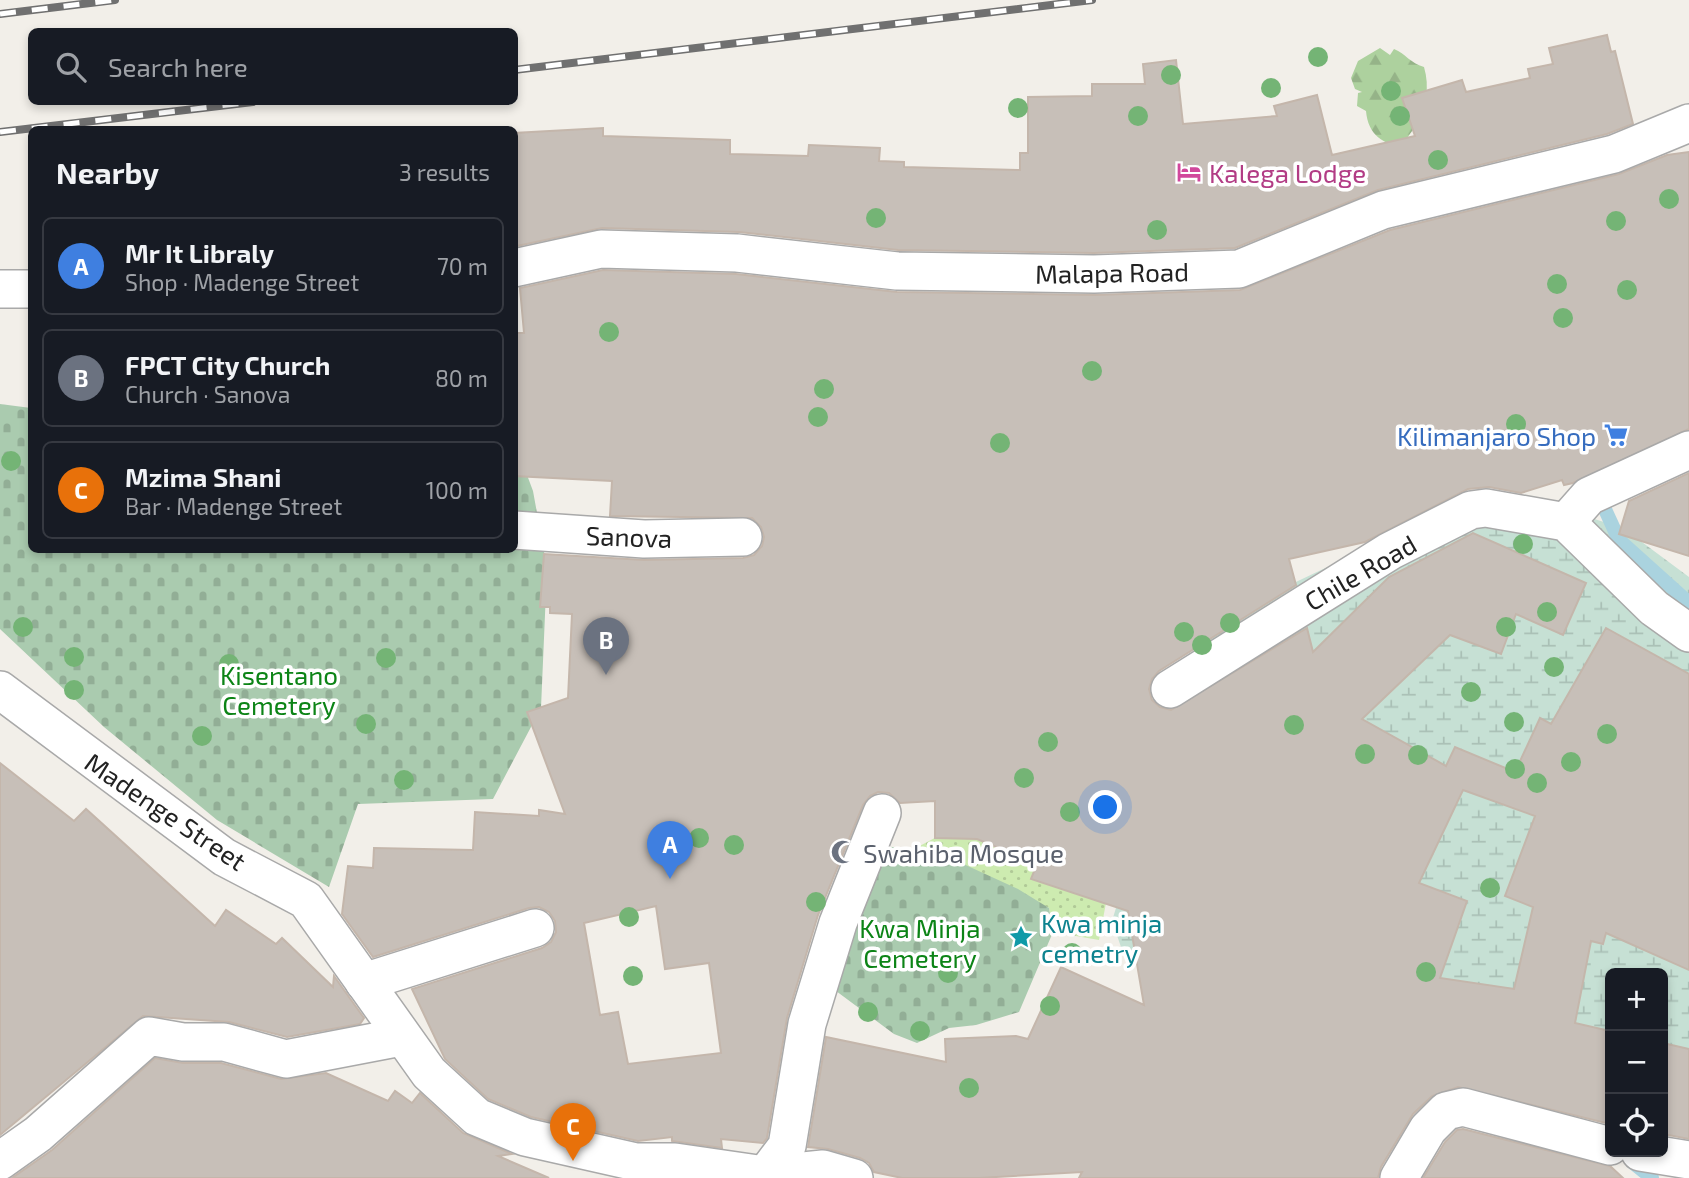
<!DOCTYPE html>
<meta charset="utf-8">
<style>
:root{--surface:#171b24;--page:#242831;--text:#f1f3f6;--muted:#9ea1a6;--line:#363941;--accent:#d40000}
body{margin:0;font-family:"Exo 2",sans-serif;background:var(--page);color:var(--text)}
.controls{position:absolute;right:21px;bottom:21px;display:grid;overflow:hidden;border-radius:10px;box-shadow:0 4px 10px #0003}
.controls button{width:63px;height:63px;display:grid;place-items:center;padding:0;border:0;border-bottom:2px solid var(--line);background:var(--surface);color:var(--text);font:35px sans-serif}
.you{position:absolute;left:1106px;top:808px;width:24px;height:24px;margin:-18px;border:5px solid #fff;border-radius:50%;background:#1a73e8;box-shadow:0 0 0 10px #1a73e833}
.badge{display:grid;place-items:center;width:46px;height:46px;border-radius:50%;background:var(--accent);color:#fff;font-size:23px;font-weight:700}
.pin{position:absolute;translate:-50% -58px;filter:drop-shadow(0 2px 4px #0008)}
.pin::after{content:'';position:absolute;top:37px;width:24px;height:21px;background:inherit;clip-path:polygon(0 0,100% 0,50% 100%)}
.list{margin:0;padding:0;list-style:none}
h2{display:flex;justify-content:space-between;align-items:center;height:91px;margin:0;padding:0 28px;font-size:30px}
h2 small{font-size:23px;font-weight:400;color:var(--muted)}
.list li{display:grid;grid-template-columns:46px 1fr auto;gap:21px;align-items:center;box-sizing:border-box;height:98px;margin:0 14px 14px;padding:0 14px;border:2px solid var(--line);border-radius:10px}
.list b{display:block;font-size:26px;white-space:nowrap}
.list p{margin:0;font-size:23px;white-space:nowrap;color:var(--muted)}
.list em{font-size:23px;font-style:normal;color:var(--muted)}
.icon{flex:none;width:38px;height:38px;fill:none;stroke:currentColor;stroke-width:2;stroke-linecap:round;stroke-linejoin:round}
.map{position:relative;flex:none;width:1689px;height:1178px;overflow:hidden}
.search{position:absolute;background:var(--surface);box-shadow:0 4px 10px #0003;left:28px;top:28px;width:490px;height:77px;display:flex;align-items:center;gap:18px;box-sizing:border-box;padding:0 24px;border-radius:10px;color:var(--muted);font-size:26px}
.panel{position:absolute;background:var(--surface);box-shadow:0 4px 10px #0003;left:28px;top:126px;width:490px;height:427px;border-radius:10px}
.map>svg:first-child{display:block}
</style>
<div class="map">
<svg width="1689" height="1178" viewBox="0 0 1689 1178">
<defs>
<pattern id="grass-dots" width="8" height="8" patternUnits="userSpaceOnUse" patternTransform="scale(1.75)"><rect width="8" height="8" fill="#cdebb0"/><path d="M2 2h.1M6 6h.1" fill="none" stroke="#b0c997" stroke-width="1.8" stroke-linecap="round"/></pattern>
<pattern id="forest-firs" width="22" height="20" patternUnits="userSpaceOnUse" patternTransform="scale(1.75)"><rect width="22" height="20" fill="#add19e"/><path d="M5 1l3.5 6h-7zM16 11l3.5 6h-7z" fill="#95b388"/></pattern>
<pattern id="wetland-marsh" width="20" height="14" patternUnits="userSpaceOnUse" patternTransform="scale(1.75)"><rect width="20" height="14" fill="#c6e0d4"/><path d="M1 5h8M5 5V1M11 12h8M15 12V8" fill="none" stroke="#aac0b6"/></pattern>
<pattern id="cemetery-stones" width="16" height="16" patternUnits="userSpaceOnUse" patternTransform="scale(1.75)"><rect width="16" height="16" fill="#aacbaf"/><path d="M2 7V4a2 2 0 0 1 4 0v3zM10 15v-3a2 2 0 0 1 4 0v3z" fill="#92ae96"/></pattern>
</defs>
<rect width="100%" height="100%" fill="#f2efe9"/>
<polygon fill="url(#grass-dots)" points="959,825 1109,887 1099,940 1053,932 1049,908 914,849"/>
<path fill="url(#forest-firs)" d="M1380,48L1390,55L1394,49C1406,54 1410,63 1424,67C1430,87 1426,105 1417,123C1412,133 1406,136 1404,148C1383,144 1368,135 1366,111L1357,106L1358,93L1362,92L1355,89L1351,78L1358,61Z"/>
<polygon fill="url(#wetland-marsh)" points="1537,501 1623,528 1689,577 1689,1134 1663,1125 1663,973 1610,973 1610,1111 1507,1096 1414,1097 1087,1178 1171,968 1121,947 1112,921 1119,898 1206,700 1194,664 1220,618 1338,562"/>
<g fill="url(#cemetery-stones)">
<polygon points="0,404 31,408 32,550 514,550 515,443 533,491 547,568 541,708 493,799 358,804 329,887 217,820 104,727 0,629"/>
<polygon points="882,846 935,851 1018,889 1049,908 1053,932 1019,1012 976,1025 949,1028 917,1043 894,1034 832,988"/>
</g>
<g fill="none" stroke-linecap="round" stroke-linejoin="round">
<g stroke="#aad3df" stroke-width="14">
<polyline points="1612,496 1603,505 1619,540 1689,603"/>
<polyline points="1632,1162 1652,1178"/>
</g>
</g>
<g fill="#c7bfb8" stroke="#c4b6ab" stroke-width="2" fill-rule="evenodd">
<polygon points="1607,35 1611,52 1615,51 1633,124 1607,134 1378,190 1235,248 1094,253 898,250 739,232 602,228 517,246 514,133 603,128 603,136 730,140 730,154 808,156 809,145 880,148 879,161 904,162 904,167 1020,170 1020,153 1028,153 1028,97 1092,96 1092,84 1145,84 1143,64 1176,60 1183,124 1277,116 1274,106 1317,95 1332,155 1415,136 1402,98 1462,80 1466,92 1530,78 1528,69 1553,64 1549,48"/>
<path d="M1689,152V429L1573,483L1564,485L1562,480L1521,493L1489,487L1468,489L1365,542L1289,559L1296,585L1159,671L1152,679L1149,689L1152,700L1160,707L1171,710L1307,628L1313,652L1389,577L1473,533L1586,583L1563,635L1516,614L1501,654L1450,635L1362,719L1446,766L1455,747L1515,772L1540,718L1551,724L1606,628L1689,674V970L1606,933L1603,944L1591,941L1575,1023L1610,1031V1124L1458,1087L1432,1096L1413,1114L1381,1167L1378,1178H1079L1082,1172L979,1178H902L874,1172L869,1163L860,1158L828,1149L808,1147L826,1037L946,1062L945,1039L1016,1036L1028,1039L1061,967L1144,1005L1128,911L1031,879L1037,864L977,839L935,838V801L900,803L889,793L878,792L870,796L863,805L818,915L787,1018L767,1138L763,1143L721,1139L722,1148L672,1141V1137L638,1141L531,1117L488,1099L445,1059L412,989L542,948L551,942L556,932L555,921L549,912L539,907L529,908L373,957L342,914L348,866L373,868L374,848L473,850L475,812L539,816V810L565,814L527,712L568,698L572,614L550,613V607H540L544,554L644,560L743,558L754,555L762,546L764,537L761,527L752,518L610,516L612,481L514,476V333H524L520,288L603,270L736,274L897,292L1095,295L1240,290L1390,230L1619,174L1667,155ZM1463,790L1535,816L1505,896L1533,907L1514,989L1440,978L1467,901L1419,883ZM656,906L665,969L709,963L721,1053L628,1064L618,1012L600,1015L584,923Z"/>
<polygon points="1689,473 1689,556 1619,534 1629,501"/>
<polygon points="0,763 74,821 86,809 215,926 226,910 276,944 282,938 333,987 334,976 364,1018 360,1024 287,1037 229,1022 143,1016 0,1135"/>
<polygon points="1663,1043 1689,1049 1689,1139 1663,1134"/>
<polygon points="155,1058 183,1063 221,1063 281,1079 326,1073 388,1101 395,1091 412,1103 420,1093 463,1133 512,1154 498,1156 549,1178 12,1178 52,1150"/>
<polygon points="1463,1129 1610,1166 1623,1178 1423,1178 1445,1142 1457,1130"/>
</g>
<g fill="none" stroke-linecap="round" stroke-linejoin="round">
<g stroke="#a9a9a9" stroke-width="40">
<g id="minor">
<polyline points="514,268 601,249 737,253 897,271 1094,274 1239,269 1383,210 1614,154 1689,123"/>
<polyline points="0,289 32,289"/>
<polyline points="1566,522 1589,496 1689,450"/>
<polyline points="514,530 644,539 743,537"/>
<polyline points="1170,689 1390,551 1471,510 1486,508 1566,522 1654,608 1689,633"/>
<polyline points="0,690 224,857 306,900 429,1073 477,1117 525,1137 636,1162 675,1162 764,1175 823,1169 854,1178"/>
<polyline points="364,982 535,928"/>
<polyline points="1640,1152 1689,1160"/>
<polyline points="0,1161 38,1134 149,1036 183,1042 224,1042 286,1059 401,1037"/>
<polyline points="763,1178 787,1146 807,1024 838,923 882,813"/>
<polyline points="1399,1178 1428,1129 1446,1111 1463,1107 1610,1146"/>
</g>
</g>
<use href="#minor" stroke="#fff" stroke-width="37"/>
<g stroke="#707070" stroke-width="8">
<g id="rail">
<polyline points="0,14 115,0"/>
<polyline points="514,70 1092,0"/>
<polyline points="0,132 253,102"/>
</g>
</g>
<use href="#rail" stroke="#fff" stroke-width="5" stroke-dasharray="16" stroke-linecap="butt"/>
</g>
<g fill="#74b475">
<circle cx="1318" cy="57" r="10"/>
<circle cx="1171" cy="75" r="10"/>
<circle cx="1271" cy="88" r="10"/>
<circle cx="1391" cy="91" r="10"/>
<circle cx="1018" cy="108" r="10"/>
<circle cx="1138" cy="116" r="10"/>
<circle cx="1400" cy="116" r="10"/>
<circle cx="1438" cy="160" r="10"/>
<circle cx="1669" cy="199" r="10"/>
<circle cx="876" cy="218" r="10"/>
<circle cx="1616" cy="221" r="10"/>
<circle cx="1157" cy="230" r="10"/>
<circle cx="1557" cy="284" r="10"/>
<circle cx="1627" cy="290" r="10"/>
<circle cx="1563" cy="318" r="10"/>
<circle cx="609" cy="332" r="10"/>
<circle cx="1092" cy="371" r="10"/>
<circle cx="824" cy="389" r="10"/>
<circle cx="818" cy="417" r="10"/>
<circle cx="1516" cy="424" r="10"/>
<circle cx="1000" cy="443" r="10"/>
<circle cx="11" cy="461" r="10"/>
<circle cx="1523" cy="544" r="10"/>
<circle cx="1547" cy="612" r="10"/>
<circle cx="1230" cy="623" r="10"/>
<circle cx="23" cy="627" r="10"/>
<circle cx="1506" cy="627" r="10"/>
<circle cx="1184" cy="632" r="10"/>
<circle cx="1202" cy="645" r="10"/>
<circle cx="74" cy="657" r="10"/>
<circle cx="386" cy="658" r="10"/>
<circle cx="229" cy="664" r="10"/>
<circle cx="1554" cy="667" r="10"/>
<circle cx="74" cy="690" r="10"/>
<circle cx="1471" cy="692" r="10"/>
<circle cx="1514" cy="722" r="10"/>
<circle cx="366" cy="724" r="10"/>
<circle cx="1294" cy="725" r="10"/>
<circle cx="1607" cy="734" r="10"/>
<circle cx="202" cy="736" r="10"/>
<circle cx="1048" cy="742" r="10"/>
<circle cx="1365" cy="754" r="10"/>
<circle cx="1418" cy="755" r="10"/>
<circle cx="1571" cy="762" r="10"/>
<circle cx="1515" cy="769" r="10"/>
<circle cx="1024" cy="778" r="10"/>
<circle cx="404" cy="780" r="10"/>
<circle cx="1537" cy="783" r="10"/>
<circle cx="1070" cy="812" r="10"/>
<circle cx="699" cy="838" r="10"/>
<circle cx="734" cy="845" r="10"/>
<circle cx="1490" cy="888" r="10"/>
<circle cx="816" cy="902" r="10"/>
<circle cx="629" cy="917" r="10"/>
<circle cx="1072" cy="953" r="10"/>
<circle cx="1426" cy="972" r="10"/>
<circle cx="948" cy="973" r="10"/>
<circle cx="633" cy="976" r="10"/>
<circle cx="1050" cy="1006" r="10"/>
<circle cx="868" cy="1012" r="10"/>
<circle cx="920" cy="1031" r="10"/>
<circle cx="969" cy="1088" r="10"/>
</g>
<defs>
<g id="hotel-bare" transform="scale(1.89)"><path d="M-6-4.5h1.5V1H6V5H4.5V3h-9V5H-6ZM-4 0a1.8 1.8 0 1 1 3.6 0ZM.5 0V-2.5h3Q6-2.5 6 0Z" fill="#d1479c" stroke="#fff" stroke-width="2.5" paint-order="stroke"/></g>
<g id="supermarket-bare" transform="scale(1.89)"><path d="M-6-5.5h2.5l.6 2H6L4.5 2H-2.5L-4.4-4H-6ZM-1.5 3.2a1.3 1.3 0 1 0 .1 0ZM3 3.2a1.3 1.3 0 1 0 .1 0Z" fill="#3f7fe0" stroke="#fff" stroke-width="2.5" paint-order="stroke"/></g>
<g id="mosque-bare" transform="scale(1.89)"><path d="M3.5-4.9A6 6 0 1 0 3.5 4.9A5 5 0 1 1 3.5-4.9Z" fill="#6b7280" stroke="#fff" stroke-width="2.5" paint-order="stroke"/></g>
<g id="sight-bare" transform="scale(1.89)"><path d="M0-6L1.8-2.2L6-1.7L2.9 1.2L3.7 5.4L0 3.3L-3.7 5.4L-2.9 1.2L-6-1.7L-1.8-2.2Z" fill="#0f9aa8" stroke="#fff" stroke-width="2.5" paint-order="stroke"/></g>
</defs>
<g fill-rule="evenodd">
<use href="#hotel-bare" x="1189" y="172"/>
<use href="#supermarket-bare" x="1616" y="435"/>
<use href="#mosque-bare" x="843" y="852"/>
<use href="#sight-bare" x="1021" y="937"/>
</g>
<g text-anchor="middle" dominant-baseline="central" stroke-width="7" stroke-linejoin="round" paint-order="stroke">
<g font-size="26" fill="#b23c85" stroke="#fff" text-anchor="start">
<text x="1209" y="172">Kalega Lodge</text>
</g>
<g font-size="26" fill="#222" stroke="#fff">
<text transform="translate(1112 272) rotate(-1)">Malapa Road</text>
<text transform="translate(629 536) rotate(2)">Sanova</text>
<text transform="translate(1360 572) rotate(-30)">Chile Road</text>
<text transform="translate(166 811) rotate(34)">Madenge Street</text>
</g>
<g font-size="26" fill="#366cbe" stroke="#fff" text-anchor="end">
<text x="1596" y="435">Kilimanjaro Shop</text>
</g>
<g font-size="26" fill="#0c8416" stroke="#fff">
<text x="279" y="674">Kisentano<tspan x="279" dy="30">Cemetery</tspan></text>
<text x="920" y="927">Kwa Minja<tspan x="920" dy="30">Cemetery</tspan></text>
</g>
<g font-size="26" fill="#5b616d" stroke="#fff" text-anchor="start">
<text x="863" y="852">Swahiba Mosque</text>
</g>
<g font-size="26" fill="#0d838f" stroke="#fff" text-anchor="start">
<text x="1041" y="922">Kwa minja<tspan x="1041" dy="30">cemetry</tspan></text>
</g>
</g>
</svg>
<div class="controls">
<button>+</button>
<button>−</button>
<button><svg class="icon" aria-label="locate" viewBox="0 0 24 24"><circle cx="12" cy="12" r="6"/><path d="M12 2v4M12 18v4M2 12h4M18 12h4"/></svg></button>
</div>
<div class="you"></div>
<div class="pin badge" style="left:670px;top:879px;background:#3f7fe0">A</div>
<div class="pin badge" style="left:606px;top:675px;background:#6b7280">B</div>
<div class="pin badge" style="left:573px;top:1161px;background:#e8710a">C</div>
<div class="search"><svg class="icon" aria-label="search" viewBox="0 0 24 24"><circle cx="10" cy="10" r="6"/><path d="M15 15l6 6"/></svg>Search here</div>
<section class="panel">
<h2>Nearby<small>3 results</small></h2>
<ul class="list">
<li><span class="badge" style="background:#3f7fe0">A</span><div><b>Mr It Libraly</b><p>Shop · Madenge Street</p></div><em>70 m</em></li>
<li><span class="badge" style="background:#6b7280">B</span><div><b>FPCT City Church</b><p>Church · Sanova</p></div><em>80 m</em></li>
<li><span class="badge" style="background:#e8710a">C</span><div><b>Mzima Shani</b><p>Bar · Madenge Street</p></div><em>100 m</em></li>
</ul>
</section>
</div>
